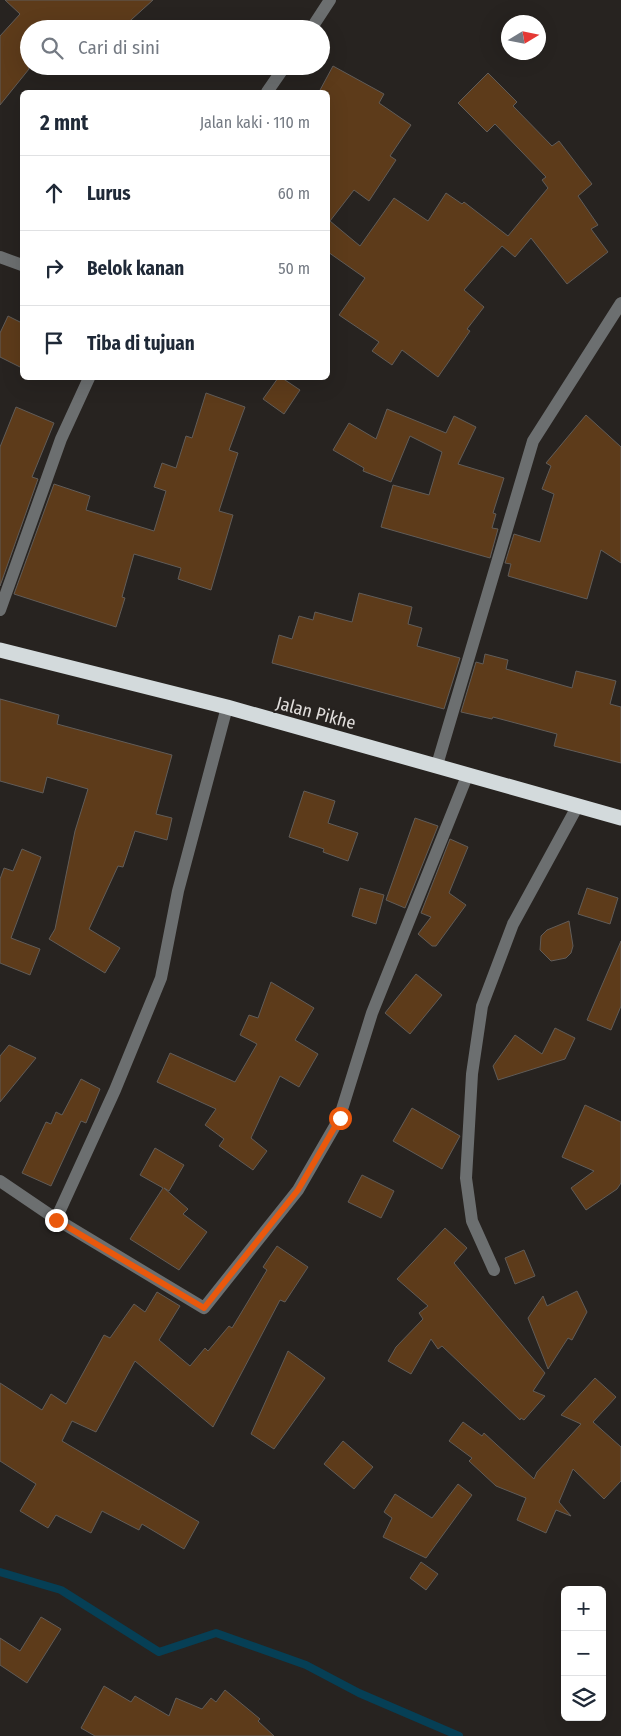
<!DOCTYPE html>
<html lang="id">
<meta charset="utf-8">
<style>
:root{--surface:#fff;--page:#f6f6f7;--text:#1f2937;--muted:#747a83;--line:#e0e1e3}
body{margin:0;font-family:"Fira Sans Condensed",sans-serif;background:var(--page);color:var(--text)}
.controls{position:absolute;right:15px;bottom:15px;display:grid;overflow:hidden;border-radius:8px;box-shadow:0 5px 20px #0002}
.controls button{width:45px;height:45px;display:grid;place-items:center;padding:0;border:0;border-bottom:1px solid var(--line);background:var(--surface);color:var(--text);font:25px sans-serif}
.compass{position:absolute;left:501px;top:15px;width:45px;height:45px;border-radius:50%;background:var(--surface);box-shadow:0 5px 20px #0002;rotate:80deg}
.stop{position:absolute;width:15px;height:15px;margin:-11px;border:4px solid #ea580c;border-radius:50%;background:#fff}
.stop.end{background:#ea580c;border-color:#fff;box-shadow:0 1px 5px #0008}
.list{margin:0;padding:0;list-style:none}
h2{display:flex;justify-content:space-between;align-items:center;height:65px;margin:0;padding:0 20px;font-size:21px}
h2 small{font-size:16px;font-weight:400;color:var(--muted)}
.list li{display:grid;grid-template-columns:32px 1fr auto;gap:15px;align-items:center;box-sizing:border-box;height:75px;padding:0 20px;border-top:1px solid var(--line)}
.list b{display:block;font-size:19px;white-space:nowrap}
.list em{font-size:16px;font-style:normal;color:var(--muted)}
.icon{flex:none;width:28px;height:28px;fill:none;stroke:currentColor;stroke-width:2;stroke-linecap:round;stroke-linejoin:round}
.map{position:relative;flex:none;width:621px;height:1736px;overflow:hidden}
.search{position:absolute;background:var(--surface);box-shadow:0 5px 20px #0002;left:20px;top:20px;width:310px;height:55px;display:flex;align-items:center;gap:12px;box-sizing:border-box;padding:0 18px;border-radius:28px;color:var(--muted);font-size:19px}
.panel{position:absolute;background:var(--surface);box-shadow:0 5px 20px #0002;left:20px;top:90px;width:310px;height:290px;border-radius:8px}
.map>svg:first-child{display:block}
</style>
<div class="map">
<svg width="621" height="1736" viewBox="0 0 621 1736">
<rect width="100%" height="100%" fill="#272320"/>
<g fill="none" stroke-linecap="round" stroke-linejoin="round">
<polyline stroke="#063f55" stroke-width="8" points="0,1572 61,1590 159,1652 216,1633 306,1665 359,1693 459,1736"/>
</g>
<g fill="#5d3b1a" stroke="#615c58">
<polygon points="5,0 153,0 121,29 29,29 29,69 0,105 0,36 20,14"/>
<polygon points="333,66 384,94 379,103 411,125 390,156 396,160 369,201 354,190 330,221 360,246 394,198 428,221 446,193 462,204 464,202 508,236 548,188 542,180 546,177 495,124 487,132 458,103 488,73 517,102 513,106 552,146 559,141 592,184 578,196 598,225 591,229 608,252 567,284 531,238 515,257 502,246 464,290 484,307 467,329 470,331 438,377 402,350 392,365 372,351 379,342 339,315 365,278 328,252 328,92 319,92"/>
<polygon points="8,316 22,323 22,368 0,357 0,333"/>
<polygon points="278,378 282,378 300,390 284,414 263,399"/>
<polygon points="206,393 245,407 229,450 238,453 219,511 233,515 211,590 178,579 181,568 134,554 122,597 125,598 116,627 14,594 54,484 90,496 86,510 154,531 166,491 154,487 162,463 176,468 186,436 192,438"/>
<polygon points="16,407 54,423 32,477 38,479 0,586 0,447"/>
<polygon points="387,409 446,433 454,416 476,427 458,464 504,478 493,513 496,514 492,528 498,529 490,558 381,527 393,485 429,495 442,452 410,436 391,482 363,471 364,468 333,450 349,423 376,439"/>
<polygon points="586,415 621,447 621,563 601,550 587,599 508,576 511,564 505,563 514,534 540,542 554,494 542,489 551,466 546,463"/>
<polygon points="359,593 412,607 408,624 422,628 417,646 460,658 444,709 272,663 279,635 292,639 299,616 313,620 315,612 352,622"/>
<polygon points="485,654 508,660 506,669 572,688 576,671 616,681 610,704 621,707 621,763 554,746 557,734 493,717 492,719 461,712 476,662 483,664"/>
<polygon points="0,699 59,715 57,724 172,755 156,814 172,818 167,840 135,831 123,867 118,866 89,929 120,948 105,973 49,939 55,929 75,831 88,789 47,777 43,793 0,781"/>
<polygon points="304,791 335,801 328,823 358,833 348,861 323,852 324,849 289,837"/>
<polygon points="415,818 438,826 405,908 386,900"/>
<polygon points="450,839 468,847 449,893 466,905 436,946 432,946 418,934 431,917 421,913"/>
<polygon points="22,849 41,857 11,938 40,949 30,975 0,963 0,879 4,868 13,871"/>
<polygon points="360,888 384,895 376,924 352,916"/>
<polygon points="587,888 618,898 610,924 578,914"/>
<polygon points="569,921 573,946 571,953 566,958 551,961 540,950 541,936 547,930"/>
<polygon points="621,941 621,1006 611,1030 587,1020"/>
<polygon points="416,974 442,995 410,1034 385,1013"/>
<polygon points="271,982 314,1008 295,1040 318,1054 299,1087 280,1076 251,1138 267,1151 253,1170 219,1146 224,1139 205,1125 216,1109 157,1082 170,1053 235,1082 257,1044 240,1035 249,1015 258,1018"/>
<polygon points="555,1028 575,1038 565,1059 498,1080 493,1066 515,1035 542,1054"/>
<polygon points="9,1045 36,1058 0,1102 0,1056"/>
<polygon points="81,1079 100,1089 86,1123 81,1121 51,1186 22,1173 46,1122 51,1124 56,1112 62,1115"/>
<polygon points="585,1105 621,1122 621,1183 617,1189 586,1210 571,1188 594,1171 562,1157"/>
<polygon points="412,1108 460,1136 442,1169 393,1141"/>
<polygon points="155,1148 184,1165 169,1191 164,1188 188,1209 183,1214 207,1232 179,1270 130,1239 163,1188 140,1175"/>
<polygon points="362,1175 394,1191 381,1218 348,1202"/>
<polygon points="445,1228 467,1248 454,1263 545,1373 533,1391 545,1396 524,1420 521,1418 520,1420 442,1346 438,1349 431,1339 411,1374 388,1361 396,1347 423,1319 419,1313 428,1306 397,1279"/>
<polygon points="277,1246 308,1267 285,1302 280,1300 213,1427 135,1361 96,1432 72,1421 62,1441 199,1522 184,1549 142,1524 139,1530 102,1511 91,1533 56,1515 48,1528 20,1511 36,1484 0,1461 0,1383 42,1410 51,1394 66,1404 104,1335 110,1338 134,1304 145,1312 157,1292 180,1306 159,1340 190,1366 205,1348 208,1351 229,1326 232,1328 267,1270 263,1267"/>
<polygon points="524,1250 535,1276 515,1284 505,1258"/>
<polygon points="577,1291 587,1312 572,1340 568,1338 548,1369 528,1318 543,1296 547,1306"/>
<polygon points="288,1351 325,1378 274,1449 251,1434"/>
<polygon points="595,1378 616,1397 593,1422 621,1447 621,1481 604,1499 573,1469 559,1502 571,1516 556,1510 546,1533 517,1520 526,1498 496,1486 469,1461 472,1458 449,1441 463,1422 482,1436 484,1433 534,1479 537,1472 581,1424 561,1415"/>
<polygon points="343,1441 373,1467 354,1489 324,1464"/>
<polygon points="458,1484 472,1495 426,1558 383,1537 392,1518 384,1512 395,1494 432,1518"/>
<polygon points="421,1562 438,1574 426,1590 410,1578"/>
<polygon points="41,1617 61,1629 27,1683 0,1665 0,1638 20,1651"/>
<polygon points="104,1686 131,1702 135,1696 169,1716 176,1698 202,1709 211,1698 216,1702 225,1690 260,1719 258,1721 274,1736 95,1736 81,1728"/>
</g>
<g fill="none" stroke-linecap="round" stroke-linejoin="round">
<g stroke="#6c6f70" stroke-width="12">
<polyline points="311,29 330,0"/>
<polyline points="267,92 285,66"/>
<polyline points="0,257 22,265"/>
<polyline points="0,610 61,439 89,378"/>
<polyline points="437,765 533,441 621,303"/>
<polyline points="0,1181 56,1219 204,1308 298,1190 339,1119 372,1013 467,776"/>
<polyline points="56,1219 115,1090 161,978 178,891 227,707"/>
<polyline points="494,1270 472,1221 466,1178 472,1074 482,1006 513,924 577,807"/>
</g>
<polyline stroke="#d3dadc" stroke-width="15" points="0,650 227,707 621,818"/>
</g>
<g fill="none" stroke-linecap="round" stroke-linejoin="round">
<polyline stroke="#ea580c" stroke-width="6" points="56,1220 204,1308 298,1190 340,1118"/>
</g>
<g text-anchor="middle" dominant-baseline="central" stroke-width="4.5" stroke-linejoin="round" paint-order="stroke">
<g font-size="18" fill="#e1dedc" stroke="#272320">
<text transform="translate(316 713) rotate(15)">Jalan Pikhe</text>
</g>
</g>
</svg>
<div class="controls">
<button>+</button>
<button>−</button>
<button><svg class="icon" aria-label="layers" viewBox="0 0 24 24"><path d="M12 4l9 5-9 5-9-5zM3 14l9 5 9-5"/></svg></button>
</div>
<svg class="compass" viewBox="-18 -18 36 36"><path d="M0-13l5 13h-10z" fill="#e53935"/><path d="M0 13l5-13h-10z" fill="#747a83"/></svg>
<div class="stop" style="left:340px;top:1118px"></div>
<div class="stop end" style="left:56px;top:1220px"></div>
<div class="search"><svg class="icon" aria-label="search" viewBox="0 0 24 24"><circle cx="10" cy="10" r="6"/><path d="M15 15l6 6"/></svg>Cari di sini</div>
<section class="panel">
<h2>2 mnt<small>Jalan kaki · 110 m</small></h2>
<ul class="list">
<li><svg class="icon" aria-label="ahead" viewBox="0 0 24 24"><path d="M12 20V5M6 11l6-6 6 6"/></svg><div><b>Lurus</b></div><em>60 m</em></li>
<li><svg class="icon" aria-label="right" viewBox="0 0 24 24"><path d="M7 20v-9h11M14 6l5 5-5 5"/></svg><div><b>Belok kanan</b></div><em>50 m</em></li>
<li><svg class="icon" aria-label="arrive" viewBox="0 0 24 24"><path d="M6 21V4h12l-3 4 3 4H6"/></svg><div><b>Tiba di tujuan</b></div></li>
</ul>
</section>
</div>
